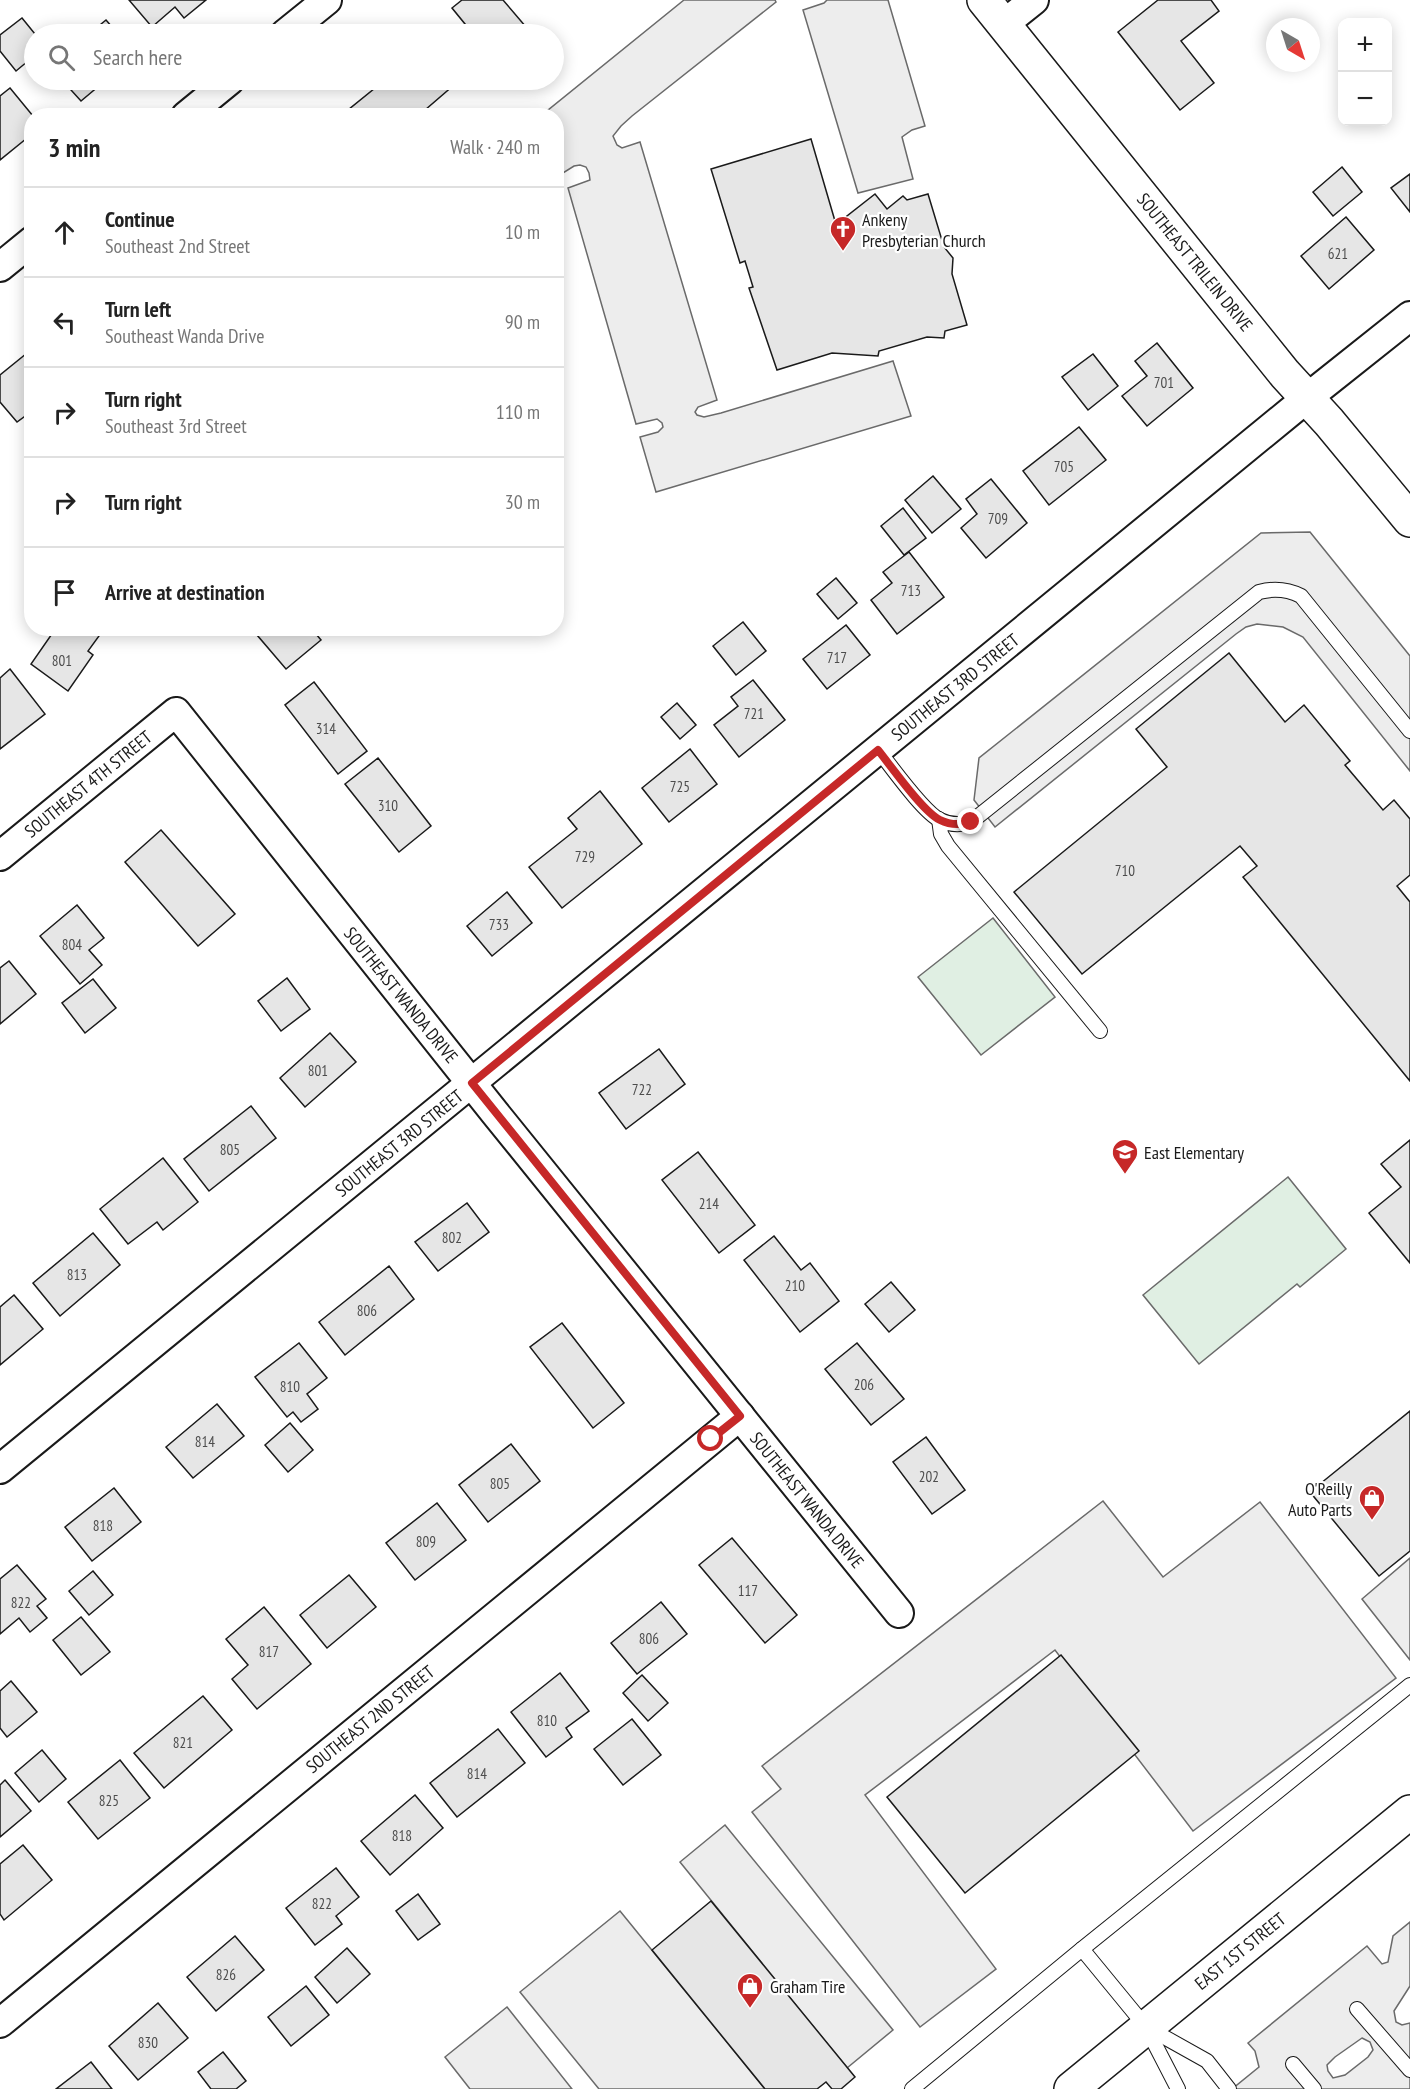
<!DOCTYPE html>
<meta charset="utf-8">
<style>
:root{--surface:#fff;--page:#f6f6f6;--text:#222;--muted:#767676;--line:#e0e0e0}
body{margin:0;font-family:"PT Sans Narrow",sans-serif;background:var(--page);color:var(--text)}
.controls{position:absolute;right:18px;top:18px;display:grid;overflow:hidden;border-radius:12px;box-shadow:0 3px 15px #0003}
.controls button{width:54px;height:54px;display:grid;place-items:center;padding:0;border:0;border-bottom:2px solid var(--line);background:var(--surface);color:var(--text);font:30px sans-serif}
.compass{position:absolute;left:1266px;top:18px;width:54px;height:54px;border-radius:50%;background:var(--surface);box-shadow:0 3px 15px #0003;rotate:141deg}
.stop{position:absolute;width:18px;height:18px;margin:-14px;border:4px solid #c62828;border-radius:50%;background:#fff}
.stop.end{background:#c62828;border-color:#fff;box-shadow:0 2px 6px #0008}
.list{margin:0;padding:0;list-style:none}
h2{display:flex;justify-content:space-between;align-items:center;height:78px;margin:0;padding:0 24px;font-size:26px}
h2 small{font-size:20px;font-weight:400;color:var(--muted)}
.list li{display:grid;grid-template-columns:39px 1fr auto;gap:18px;align-items:center;box-sizing:border-box;height:90px;padding:0 24px;border-top:2px solid var(--line)}
.list b{display:block;font-size:22px;white-space:nowrap}
.list p{margin:0;font-size:20px;white-space:nowrap;color:var(--muted)}
.list em{font-size:20px;font-style:normal;color:var(--muted)}
.icon{flex:none;width:33px;height:33px;fill:none;stroke:currentColor;stroke-width:2;stroke-linecap:round;stroke-linejoin:round}
.map{position:relative;flex:none;width:1410px;height:2089px;overflow:hidden}
.search{position:absolute;background:var(--surface);box-shadow:0 3px 15px #0003;left:24px;top:24px;width:540px;height:66px;display:flex;align-items:center;gap:15px;box-sizing:border-box;padding:0 21px;border-radius:33px;color:var(--muted);font-size:22px}
.panel{position:absolute;background:var(--surface);box-shadow:0 3px 15px #0003;left:24px;top:108px;width:540px;height:528px;border-radius:24px}
.map>svg:first-child{display:block}
</style>
<div class="map">
<svg width="1410" height="2089" viewBox="0 0 1410 2089">
<rect width="100%" height="100%" fill="#fff"/>
<g fill="#e0efe3" stroke="#6a6a6a" stroke-width="1.5">
<polygon points="993,918 1055,997 981,1055 918,977"/>
<polygon points="1288,1177 1346,1249 1300,1287 1297,1284 1199,1364 1143,1295"/>
</g>
<g fill="#ededed" stroke="#6a6a6a" stroke-width="1.5" fill-rule="evenodd">
<polygon points="684,0 775,0 776,2 632,116 621,126 613,136 617,145 622,148 640,142 717,400 698,407 695,412 697,415 704,417 721,413 893,361 911,416 656,492 640,437 658,432 663,427 662,423 657,419 636,424 568,188 590,180 589,173 586,167 580,165 574,166 563,173 557,164 556,116 542,115"/>
<polygon points="827,0 888,0 925,126 912,130 902,137 913,179 858,193 803,10 824,3"/>
<polygon points="1310,532 1410,656 1410,771 1303,637 1283,627 1257,624 1246,627 1236,634 995,827 974,800 979,758 1261,533"/>
<polygon points="1103,1501 1163,1577 1260,1502 1396,1678 1193,1831 1055,1650 865,1795 996,1969 920,2027 752,1812 781,1789 762,1766"/>
<polygon points="1410,1558 1410,1660 1362,1599"/>
<polygon points="725,1825 893,2030 847,2068 680,1862"/>
<polygon points="620,1911 765,2089 599,2089 520,1992"/>
<path d="M1410,1922V1986L1394,2011L1396,2022L1402,2025L1410,2023V2089H1232L1259,2067L1255,2051L1248,2043L1367,1946L1382,1964L1388,1962L1393,1936ZM1362,2038L1370,2042L1373,2050L1368,2057L1345,2075L1333,2078L1328,2071L1327,2065L1335,2057Z"/>
<polygon points="507,2007 572,2089 470,2089 445,2057"/>
</g>
<g fill="#e6e6e6" stroke="#1a1a1a" stroke-width="1.5">
<polygon points="129,0 206,0 184,18 175,7 152,27"/>
<polygon points="462,0 503,0 532,34 452,34 465,24 452,8"/>
<polygon points="1158,0 1211,0 1219,11 1181,41 1214,83 1180,110 1118,32"/>
<polygon points="22,18 35,34 34,56 16,71 0,51 0,35"/>
<polygon points="106,20 118,34 89,34"/>
<polygon points="62,80 106,80 81,101"/>
<polygon points="385,80 449,80 454,85 418,116 352,116 348,110"/>
<polygon points="10,88 33,116 32,116 32,134 0,160 0,96"/>
<polygon points="811,139 835,221 843,219 875,194 887,209 903,196 907,200 928,194 944,247 953,258 952,274 967,325 945,331 944,338 927,337 879,351 878,356 832,353 777,370 749,288 753,287 745,261 740,263 711,169"/>
<polygon points="1342,167 1362,192 1333,216 1313,192"/>
<polygon points="1410,174 1410,212 1391,188"/>
<polygon points="1346,217 1374,250 1329,289 1301,256"/>
<polygon points="1157,343 1193,388 1147,426 1122,396 1147,376 1135,361"/>
<polygon points="32,349 32,411 17,422 0,402 0,375"/>
<polygon points="1093,354 1118,386 1088,410 1062,377"/>
<polygon points="1079,427 1106,460 1049,505 1023,471"/>
<polygon points="933,476 961,509 932,533 905,500"/>
<polygon points="991,479 1027,523 986,558 961,528 977,514 966,499"/>
<polygon points="903,508 926,538 904,555 881,526"/>
<polygon points="909,552 944,597 897,634 871,600 892,583 883,572"/>
<polygon points="836,578 857,603 838,619 817,594"/>
<polygon points="743,622 766,651 736,675 713,646"/>
<polygon points="846,625 870,655 827,689 803,659"/>
<polygon points="56,628 89,628 99,636 88,651 93,655 68,691 31,664"/>
<polygon points="251,628 311,628 321,640 286,669"/>
<polygon points="1229,653 1285,722 1304,705 1350,761 1345,765 1383,810 1394,800 1410,819 1410,875 1397,886 1410,902 1410,1081 1243,877 1257,866 1240,846 1082,974 1014,892 1167,767 1136,729"/>
<polygon points="10,669 45,714 0,749 0,678"/>
<polygon points="753,680 785,720 739,757 714,725 738,706 731,697"/>
<polygon points="314,682 367,751 338,774 285,705"/>
<polygon points="677,703 696,725 680,739 661,717"/>
<polygon points="690,749 717,784 669,822 642,788"/>
<polygon points="378,758 431,826 399,852 345,784"/>
<polygon points="600,791 642,844 562,908 529,867 577,829 568,818"/>
<polygon points="161,830 235,914 198,946 125,862"/>
<polygon points="507,892 532,923 492,956 467,926"/>
<polygon points="77,905 104,938 89,950 102,965 80,984 40,936"/>
<polygon points="9,961 36,994 0,1024 0,968"/>
<polygon points="287,978 310,1009 281,1031 258,1001"/>
<polygon points="93,979 116,1008 85,1033 62,1003"/>
<polygon points="330,1033 356,1062 305,1107 280,1078"/>
<polygon points="659,1049 685,1084 626,1129 599,1093"/>
<polygon points="251,1106 276,1138 209,1191 184,1159"/>
<polygon points="1410,1140 1410,1263 1369,1213 1401,1187 1381,1164"/>
<polygon points="698,1152 755,1225 719,1253 662,1180"/>
<polygon points="163,1158 198,1202 163,1230 157,1222 128,1244 100,1209"/>
<polygon points="467,1203 489,1232 438,1271 415,1242"/>
<polygon points="93,1233 120,1265 60,1316 33,1283"/>
<polygon points="774,1236 801,1270 810,1263 839,1301 800,1332 744,1260"/>
<polygon points="389,1266 414,1299 345,1355 319,1322"/>
<polygon points="891,1282 915,1310 889,1332 865,1304"/>
<polygon points="14,1295 43,1329 0,1365 0,1307"/>
<polygon points="562,1323 624,1403 593,1428 530,1347"/>
<polygon points="299,1343 327,1378 307,1394 318,1409 301,1422 293,1412 287,1417 255,1377"/>
<polygon points="857,1343 904,1399 871,1425 825,1369"/>
<polygon points="217,1404 244,1436 193,1478 166,1447"/>
<polygon points="1410,1411 1410,1551 1379,1576 1310,1492"/>
<polygon points="290,1423 313,1450 288,1472 265,1445"/>
<polygon points="926,1437 965,1490 932,1514 893,1462"/>
<polygon points="511,1444 540,1481 488,1522 459,1485"/>
<polygon points="114,1488 141,1522 92,1561 65,1527"/>
<polygon points="437,1503 466,1540 415,1580 386,1543"/>
<polygon points="732,1538 797,1615 765,1643 699,1565"/>
<polygon points="17,1565 46,1599 37,1606 47,1618 30,1632 19,1618 0,1634 0,1579"/>
<polygon points="93,1571 113,1595 89,1615 69,1591"/>
<polygon points="349,1575 376,1607 327,1648 300,1615"/>
<polygon points="661,1602 687,1634 637,1674 611,1643"/>
<polygon points="264,1607 311,1664 257,1709 232,1679 248,1665 226,1639"/>
<polygon points="81,1617 110,1652 81,1675 53,1640"/>
<polygon points="1061,1655 1139,1751 965,1893 887,1797"/>
<polygon points="560,1673 589,1711 566,1728 572,1737 546,1757 511,1712"/>
<polygon points="642,1675 668,1703 648,1721 623,1693"/>
<polygon points="11,1681 37,1712 7,1737 0,1728 0,1691"/>
<polygon points="203,1696 232,1730 164,1788 134,1753"/>
<polygon points="632,1719 661,1755 623,1785 594,1749"/>
<polygon points="498,1729 525,1763 457,1817 430,1783"/>
<polygon points="42,1750 66,1779 39,1802 15,1773"/>
<polygon points="120,1760 150,1798 98,1839 68,1802"/>
<polygon points="5,1780 31,1811 0,1837 0,1785"/>
<polygon points="415,1795 443,1828 390,1875 361,1841"/>
<polygon points="23,1845 52,1880 4,1920 0,1914 0,1864"/>
<polygon points="336,1868 359,1897 336,1916 342,1924 315,1945 286,1908"/>
<polygon points="418,1894 440,1924 418,1940 396,1911"/>
<polygon points="711,1901 855,2077 841,2089 832,2089 826,2082 817,2089 765,2089 652,1950"/>
<polygon points="235,1936 264,1970 216,2011 187,1977"/>
<polygon points="347,1948 370,1974 337,2003 315,1977"/>
<polygon points="306,1986 329,2015 291,2046 268,2017"/>
<polygon points="158,2003 188,2038 138,2080 109,2046"/>
<polygon points="223,2052 246,2081 236,2089 211,2089 198,2072"/>
<polygon points="91,2062 112,2089 56,2089"/>
</g>
<g fill="none" stroke-linecap="round" stroke-linejoin="round">
<g stroke="#1a1a1a" stroke-width="16">
<g id="lane">
<path d="M878,750C891,766 923,812 940,820C950,825 961,825 971,822L1259,592C1274,588 1287,589 1301,596L1410,731"/>
<polyline points="939,819 941,834 948,846 1100,1031"/>
<polyline points="1082,1949 1146,2027 1178,2089"/>
<polyline points="1357,2009 1410,2070"/>
<polyline points="1148,2028 1207,2061 1229,2089"/>
<polyline points="1293,2064 1314,2089"/>
<polyline points="912,2089 1082,1949 1410,1685"/>
</g>
</g>
<g stroke="#1a1a1a" stroke-width="32">
<g id="street">
<polyline points="1004,24 1034,0"/>
<polyline points="285,34 327,0"/>
<polyline points="186,116 230,80"/>
<polyline points="0,267 32,241"/>
<polyline points="0,856 176,712 495,1113 899,1613"/>
<polyline points="0,1469 1307,398 1410,316"/>
<polyline points="0,2023 740,1416"/>
</g>
</g>
<g stroke="#1a1a1a" stroke-width="36">
<g id="secondary">
<polyline points="984,0 1285,374 1329,422 1410,520"/>
<polyline points="1071,2089 1410,1812"/>
</g>
</g>
<use href="#lane" stroke="#fff" stroke-width="14"/>
<use href="#street" stroke="#fff" stroke-width="28"/>
<use href="#secondary" stroke="#fff" stroke-width="33"/>
</g>
<g fill="none" stroke-linecap="round" stroke-linejoin="round">
<path stroke="#c62828" stroke-width="8" d="M711,1439L740,1416L472,1083L878,750C891,766 923,812 940,820C950,825 961,825 971,822"/>
</g>
<defs>
<g id="church-pin" transform="scale(1.35)"><path d="M0 17L-7.5 6A9.5 9.5 0 1 1 7.5 6Z" fill="#c62828" stroke="#fff"/><path d="M-1.2-6h2.4v3.5h3.3v2.4h-3.3V6h-2.4V-.1h-3.3v-2.4h3.3Z" fill="#fff"/></g>
<g id="school-pin" transform="scale(1.35)"><path d="M0 17L-7.5 6A9.5 9.5 0 1 1 7.5 6Z" fill="#c62828" stroke="#fff"/><path d="M0-5L7-2L0 1L-7-2ZM-4 1L0 2.5L4 1V4Q0 6-4 4Z" fill="#fff"/></g>
<g id="shop-pin" transform="scale(1.35)"><path d="M0 17L-7.5 6A9.5 9.5 0 1 1 7.5 6Z" fill="#c62828" stroke="#fff"/><path d="M-5-2.5h2.3a2.7 3.5 0 0 1 5.4 0H5L5.5 6h-11ZM-1.5-2.5h3a1.5 2.3 0 0 0-3 0Z" fill="#fff"/></g>
</defs>
<g fill-rule="evenodd">
<use href="#church-pin" x="843" y="229"/>
<use href="#school-pin" x="1125" y="1152"/>
<use href="#shop-pin" x="1372" y="1498"/>
<use href="#shop-pin" x="750" y="1986"/>
</g>
<g text-anchor="middle" dominant-baseline="central" stroke-width="4.5" stroke-linejoin="round" paint-order="stroke">
<g font-size="15" fill="#4d4d4d">
<text x="1338" y="253">621</text>
<text x="1164" y="382">701</text>
<text x="1064" y="466">705</text>
<text x="998" y="518">709</text>
<text x="911" y="590">713</text>
<text x="837" y="657">717</text>
<text x="62" y="660">801</text>
<text x="754" y="713">721</text>
<text x="326" y="728">314</text>
<text x="680" y="786">725</text>
<text x="388" y="805">310</text>
<text x="585" y="856">729</text>
<text x="1125" y="870">710</text>
<text x="499" y="924">733</text>
<text x="72" y="944">804</text>
<text x="318" y="1070">801</text>
<text x="642" y="1089">722</text>
<text x="230" y="1149">805</text>
<text x="709" y="1203">214</text>
<text x="452" y="1237">802</text>
<text x="77" y="1274">813</text>
<text x="795" y="1285">210</text>
<text x="367" y="1310">806</text>
<text x="864" y="1384">206</text>
<text x="290" y="1386">810</text>
<text x="205" y="1441">814</text>
<text x="929" y="1476">202</text>
<text x="500" y="1483">805</text>
<text x="103" y="1525">818</text>
<text x="426" y="1541">809</text>
<text x="748" y="1590">117</text>
<text x="21" y="1602">822</text>
<text x="649" y="1638">806</text>
<text x="269" y="1651">817</text>
<text x="547" y="1720">810</text>
<text x="183" y="1742">821</text>
<text x="477" y="1773">814</text>
<text x="109" y="1800">825</text>
<text x="402" y="1835">818</text>
<text x="322" y="1903">822</text>
<text x="226" y="1974">826</text>
<text x="148" y="2042">830</text>
</g>
<g font-size="18" fill="#1a1a1a" stroke="#fff" text-anchor="start">
<text x="862" y="219">Ankeny<tspan x="862" dy="21">Presbyterian Church</tspan></text>
<text x="1144" y="1152">East Elementary</text>
<text x="1352" y="1488" text-anchor="end">O'Reilly<tspan x="1352" dy="21">Auto Parts</tspan></text>
<text x="770" y="1986">Graham Tire</text>
</g>
<g font-size="18" fill="#1a1a1a" stroke="#fff">
<text transform="translate(1195 262) rotate(51)">SOUTHEAST TRILEIN DRIVE</text>
<text transform="translate(955 687) rotate(-39)">SOUTHEAST 3RD STREET</text>
<text transform="translate(88 784) rotate(-39)">SOUTHEAST 4TH STREET</text>
<text transform="translate(401 995) rotate(51)">SOUTHEAST WANDA DRIVE</text>
<text transform="translate(399 1143) rotate(-39)">SOUTHEAST 3RD STREET</text>
<text transform="translate(807 1500) rotate(51)">SOUTHEAST WANDA DRIVE</text>
<text transform="translate(370 1719) rotate(-39)">SOUTHEAST 2ND STREET</text>
<text transform="translate(1240 1951) rotate(-39)">EAST 1ST STREET</text>
</g>
</g>
</svg>
<div class="controls">
<button>+</button>
<button>−</button>
</div>
<svg class="compass" viewBox="-18 -18 36 36"><path d="M0-13l5 13h-10z" fill="#e53935"/><path d="M0 13l5-13h-10z" fill="#767676"/></svg>
<div class="stop" style="left:711px;top:1439px"></div>
<div class="stop end" style="left:971px;top:822px"></div>
<div class="search"><svg class="icon" aria-label="search" viewBox="0 0 24 24"><circle cx="10" cy="10" r="6"/><path d="M15 15l6 6"/></svg>Search here</div>
<section class="panel">
<h2>3 min<small>Walk · 240 m</small></h2>
<ul class="list">
<li><svg class="icon" aria-label="ahead" viewBox="0 0 24 24"><path d="M12 20V5M6 11l6-6 6 6"/></svg><div><b>Continue</b><p>Southeast 2nd Street</p></div><em>10 m</em></li>
<li><svg class="icon" aria-label="left" viewBox="0 0 24 24"><path d="M17 20v-9H6M10 6l-5 5 5 5"/></svg><div><b>Turn left</b><p>Southeast Wanda Drive</p></div><em>90 m</em></li>
<li><svg class="icon" aria-label="right" viewBox="0 0 24 24"><path d="M7 20v-9h11M14 6l5 5-5 5"/></svg><div><b>Turn right</b><p>Southeast 3rd Street</p></div><em>110 m</em></li>
<li><svg class="icon" aria-label="right" viewBox="0 0 24 24"><path d="M7 20v-9h11M14 6l5 5-5 5"/></svg><div><b>Turn right</b></div><em>30 m</em></li>
<li><svg class="icon" aria-label="arrive" viewBox="0 0 24 24"><path d="M6 21V4h12l-3 4 3 4H6"/></svg><div><b>Arrive at destination</b></div></li>
</ul>
</section>
</div>
